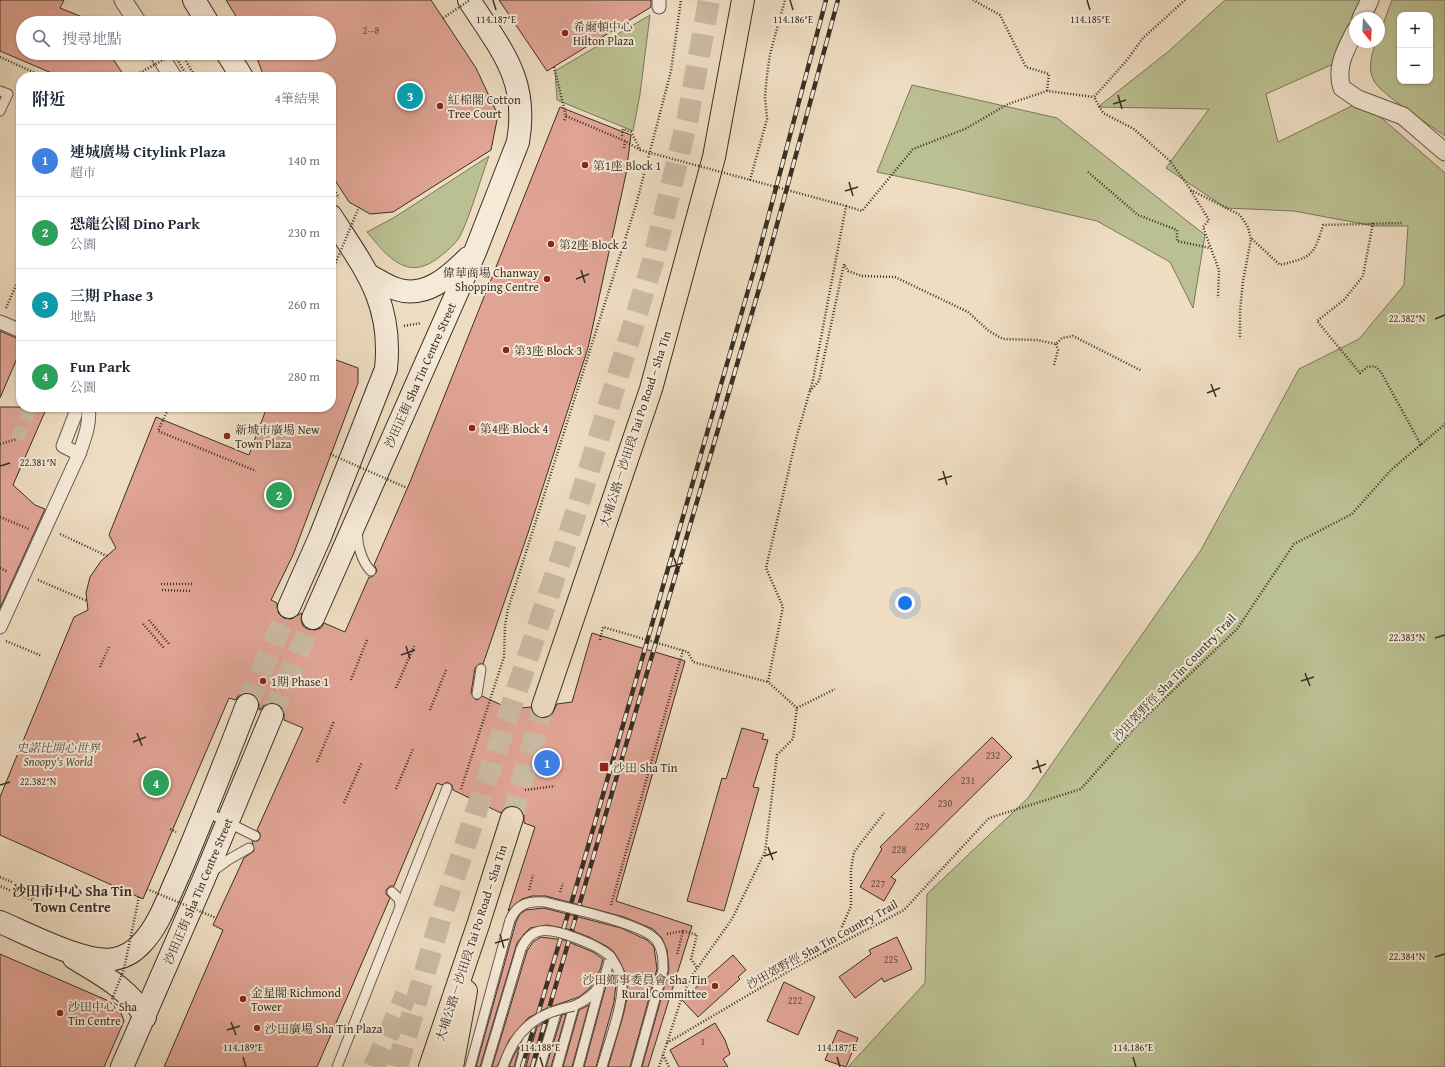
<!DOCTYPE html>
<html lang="zh-TW">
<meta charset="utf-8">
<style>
:root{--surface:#fff;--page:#f6f6f7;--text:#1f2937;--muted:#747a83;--line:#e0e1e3;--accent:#0b8043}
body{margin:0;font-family:"Gentium Book Plus","Noto Serif TC",serif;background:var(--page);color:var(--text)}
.controls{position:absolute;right:12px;top:12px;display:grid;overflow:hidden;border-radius:8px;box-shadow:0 1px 3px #0004}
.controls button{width:36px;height:36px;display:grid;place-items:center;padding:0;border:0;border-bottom:1px solid var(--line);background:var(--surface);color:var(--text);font:20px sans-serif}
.compass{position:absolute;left:1349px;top:12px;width:36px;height:36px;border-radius:50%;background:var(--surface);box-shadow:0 1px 3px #0004;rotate:162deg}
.you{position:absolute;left:905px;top:603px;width:14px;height:14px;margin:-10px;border:3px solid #fff;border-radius:50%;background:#1a73e8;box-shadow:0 0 0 6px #1a73e833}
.badge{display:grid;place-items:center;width:26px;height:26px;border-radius:50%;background:var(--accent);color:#fff;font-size:13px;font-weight:700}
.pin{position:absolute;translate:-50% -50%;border:2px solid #fff;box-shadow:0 1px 4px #0006}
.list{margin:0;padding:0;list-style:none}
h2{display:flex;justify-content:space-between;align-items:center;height:52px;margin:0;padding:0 16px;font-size:17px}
h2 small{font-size:13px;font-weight:400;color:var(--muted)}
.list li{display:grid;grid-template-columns:26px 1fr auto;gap:12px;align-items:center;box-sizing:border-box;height:72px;padding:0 16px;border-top:1px solid var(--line)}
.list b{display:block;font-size:15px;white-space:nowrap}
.list p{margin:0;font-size:13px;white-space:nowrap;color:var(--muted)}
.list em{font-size:13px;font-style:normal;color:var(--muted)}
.icon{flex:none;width:22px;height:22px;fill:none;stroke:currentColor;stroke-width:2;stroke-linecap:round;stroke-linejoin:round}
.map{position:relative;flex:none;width:1445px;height:1067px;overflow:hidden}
.search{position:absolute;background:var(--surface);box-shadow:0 1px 3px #0004;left:16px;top:16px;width:320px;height:44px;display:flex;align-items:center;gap:10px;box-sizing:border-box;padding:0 14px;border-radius:22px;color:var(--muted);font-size:15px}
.panel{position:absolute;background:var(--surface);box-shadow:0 1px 3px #0004;left:16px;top:72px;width:320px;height:340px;border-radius:16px}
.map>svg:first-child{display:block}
</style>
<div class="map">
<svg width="1445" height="1067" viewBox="0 0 1445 1067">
<rect width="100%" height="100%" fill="#efddc2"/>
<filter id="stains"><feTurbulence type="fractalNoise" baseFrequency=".005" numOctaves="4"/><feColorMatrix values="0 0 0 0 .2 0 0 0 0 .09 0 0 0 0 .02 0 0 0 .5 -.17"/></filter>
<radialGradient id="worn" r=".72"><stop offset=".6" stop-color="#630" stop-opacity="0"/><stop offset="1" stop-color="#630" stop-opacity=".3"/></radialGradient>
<g fill="#bbc092" stroke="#7a785c" fill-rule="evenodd">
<polygon points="1225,0 1370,0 1349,57 1266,94 1278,142 1362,101 1445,173 1445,1067 848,1067 925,983 927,894 1028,798 1201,550 1299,369 1359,339 1404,285 1408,226 1374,226 1294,211 1226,208 1166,168 1209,109 1098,107 1169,51"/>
<path d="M1392,0H1445V136C1430,125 1382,95 1374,81C1367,68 1372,54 1376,42H1379V35ZM1400,15H1430V81H1400Z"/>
<polygon points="650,15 640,94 633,131 557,100 555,71"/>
<polygon points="912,85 1057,118 1205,235 1193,308 1170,262 1097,221 958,189 877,172"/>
<path d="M489,156C480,180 472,211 461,234C457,243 446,252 438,258C407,282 387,256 367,232L395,217Z"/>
</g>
<g fill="#e0a494" stroke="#393025">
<polygon points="0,0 64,0 60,8 97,23 23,23 23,53 109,53 125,77 61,77 0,51"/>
<polygon points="226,0 431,0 476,68 498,115 491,150 393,212 370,214 349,202 331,174 331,77 264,77 255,53 329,53 329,23 240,23"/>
<polygon points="499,0 651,0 651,7 547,71"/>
<polygon points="560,107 631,135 626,174 588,348 527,536 483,664 479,664 475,668 471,693 476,700 479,699 482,696 510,709 531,707 533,714 539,718 546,718 551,716 557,704 572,702 592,633 685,661 616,901 692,926 648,1067 642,1067 669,970 667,950 662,938 653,929 624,917 546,896 532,896 522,899 508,911 535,827 524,823 524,815 521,809 516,806 509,806 501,813 453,790 452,785 447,782 442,785 437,783 394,886 390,886 386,890 386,894 390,898 317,1067 164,1067 223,930 213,925 244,858 254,851 252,841 258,841 260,838 260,833 257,830 303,728 284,720 284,713 282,708 277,704 270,703 264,705 260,710 259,710 259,703 257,697 252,694 245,693 239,695 235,700 229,698 143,899 0,835 0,797 74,617 88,610 86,593 90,577 101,561 116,548 109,535 156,417 249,455 267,407 331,407 331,358 358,368 358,383 293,555 271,600 277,603 277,609 279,614 284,618 291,619 302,613 301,620 303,626 308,629 315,630 321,628 324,623 345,632 369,577 372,577 376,573 377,570 374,565 410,482"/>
<polygon points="0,331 21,340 21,349 0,398"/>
<polygon points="0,407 47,407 13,485 35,505 45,509 0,608"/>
<polygon points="742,728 764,734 762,739 768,740 753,787 759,788 724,911 687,901 722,778 726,779"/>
<polygon points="992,737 1012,757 891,877 896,880 884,901 860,887 882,849 880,847"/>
<polygon points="544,908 621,928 647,940 654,947 657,969 630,1067 608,1067 623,1016 628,994 626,975 619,960 614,952 608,947 589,937 568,929 547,925 530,928 524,934 517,943 480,1067 476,1067 516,922 520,914 526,910"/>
<polygon points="541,937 564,940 593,952 603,959 600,970 590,988 579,997 547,1008 528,1018 509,1040 497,1067 492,1067 527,951 533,942"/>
<polygon points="897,937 912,969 884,982 882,978 855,998 839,977 871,954 869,950"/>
<polygon points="0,954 118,1005 124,1021 104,1067 0,1067"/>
<polygon points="733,955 746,970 738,977 740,979 698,1017 682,1000"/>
<polygon points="612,972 616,984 614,1002 596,1067 584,1067 605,989"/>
<polygon points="784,982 815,997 798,1035 767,1021"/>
<polygon points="589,1005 572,1067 563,1067 579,1010"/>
<polygon points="566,1014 551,1067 546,1067 562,1015"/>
<polygon points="548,1020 534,1067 526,1067 537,1027"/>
<polygon points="715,1023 725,1040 730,1054 723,1059 728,1067 679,1067 670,1050"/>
<polygon points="838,1030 858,1038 846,1067 825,1060"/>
<polygon points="520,1045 514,1067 509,1067 513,1057"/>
</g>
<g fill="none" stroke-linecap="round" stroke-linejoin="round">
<polyline stroke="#cbbaa3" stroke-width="13" stroke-dasharray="13 6" stroke-linecap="butt" points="17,439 31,407"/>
<g stroke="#cbbaa3" stroke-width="22" stroke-dasharray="22 11" stroke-linecap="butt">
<polyline points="247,705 289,607"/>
<polyline points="272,715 313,618"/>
</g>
<g stroke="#cbbaa3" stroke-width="22" stroke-dasharray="22 11" stroke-linecap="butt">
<polyline points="512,818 543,706"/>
<polyline points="374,1067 406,995"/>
<polyline points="397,1067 441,917 572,525 653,261 688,117 709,0"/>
</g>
<g stroke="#665b4c" stroke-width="11">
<g id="service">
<polyline points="0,91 8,94 0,111"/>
<path d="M358,530C356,543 362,562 371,571"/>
<polyline points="477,694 481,669"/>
<polyline points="205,811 255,836"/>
<polyline points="213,871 228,860 249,848"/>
<polyline points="392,892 399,899 400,905"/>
<polyline points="337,1067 447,788"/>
<polyline points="470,1067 510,920"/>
<polyline points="486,1067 521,949"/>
<polyline points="520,1067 532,1022"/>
<polyline points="540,1067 557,1010"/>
<path d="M557,1067L574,1006C598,995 606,980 610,956"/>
<polyline points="578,1067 599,989"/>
<path d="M602,1067C608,1045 623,1006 622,984C621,973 616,965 610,956"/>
<polyline points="636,1067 663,970"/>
</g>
</g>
<g stroke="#665b4c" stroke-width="15">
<g id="pedestrian">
<polyline points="659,7 659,0"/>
<polyline points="0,322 21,331"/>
<polyline points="75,407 75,415 63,446 79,454"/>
<path d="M0,627L79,454C84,440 91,422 88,407"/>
</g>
</g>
<g stroke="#665b4c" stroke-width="19">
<g id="minor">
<polyline points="123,0 138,23"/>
<polyline points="1361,18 1370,0"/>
<path d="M1355,31C1346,49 1335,67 1342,88L1358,99L1403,116L1445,152"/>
<polyline points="158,53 173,77"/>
</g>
</g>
<g stroke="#393025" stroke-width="24">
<g id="secondary">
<polyline points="194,0 208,23"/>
<polyline points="227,53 242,77"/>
<path d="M368,275C377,279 386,286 396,289C425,299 449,277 468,258"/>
<path d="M289,607L320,537L386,369C393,302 365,269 331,216"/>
<path d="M313,618L475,252L518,142C529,79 501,50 469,0"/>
<path d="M0,922C26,933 87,965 114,959C126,957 134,952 142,943C160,924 168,897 179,874C203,818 225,762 247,705"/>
<path d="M74,958C100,974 130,989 145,1017"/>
<polyline points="122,1067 203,881 272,715"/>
</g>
</g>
<g stroke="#393025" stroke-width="24">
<g id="trunk">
<polyline points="543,706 651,389 714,157 743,0"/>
<polyline points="430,1067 478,925 512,818"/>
<polyline points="452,1067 466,991"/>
</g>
</g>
<g stroke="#393025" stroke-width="2.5" stroke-dasharray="1 2" stroke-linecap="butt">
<polyline points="973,0 1000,15 1026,67 1049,74 1047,91"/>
<polyline points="1185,0 1143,38 1127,60 1094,97 1103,113 1134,129 1170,161 1191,190 1240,215 1248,227 1251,239 1243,281 1240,311 1240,339"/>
<polyline points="231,23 237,19"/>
<polyline points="0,57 44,77"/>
<polyline points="554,67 566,116 564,121"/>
<polyline points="566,116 625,141 640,150"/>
<polyline points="622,136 623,129 631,132 640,149"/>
<polyline points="624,148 625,141"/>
<polyline points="1088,172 1138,215 1177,230 1177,241 1210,248"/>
<polyline points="750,180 767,119 765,97 767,75 770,54 785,0"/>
<polyline points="331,185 339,198"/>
<polyline points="1191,191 1209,220 1203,227 1219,270 1218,298"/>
<polyline points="846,206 862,211 913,149 965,129 1008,104 1047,91 1094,97"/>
<polyline points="1373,223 1363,276 1344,300 1317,321 1360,373 1367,367 1375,366 1381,372 1421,445"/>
<path d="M1252,239L1280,265C1312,257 1314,256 1323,225L1403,223"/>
<polyline points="6,308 21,274"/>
<polyline points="404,326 421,323"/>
<polyline points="1054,365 1058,350 1056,344"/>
<polyline points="810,391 819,381 844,264 848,271 862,276 895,277 968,312 989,331 1003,339 1037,340 1056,344 1062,338 1073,336 1142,371"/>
<polyline points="169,407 158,431 256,471"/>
<polyline points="0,444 17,439"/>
<polyline points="0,517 29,529"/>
<polyline points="60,534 107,556"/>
<polyline points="0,568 8,572"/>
<polyline points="38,580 87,601"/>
<polyline points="161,584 193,584"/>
<polyline points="162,590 192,591"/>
<polyline points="149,620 169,644"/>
<polyline points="143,624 164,648"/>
<polyline points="6,641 42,656"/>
<polyline points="100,667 109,647"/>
<polyline points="351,680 367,640"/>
<polyline points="396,688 414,646"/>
<polyline points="797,708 835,689"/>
<polyline points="430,710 446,670"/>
<polyline points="317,762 334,721"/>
<polyline points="396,789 413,749"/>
<polyline points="461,789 504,657 505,625 508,609 636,205 671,71 681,0"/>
<polyline points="525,790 555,786"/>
<polyline points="344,803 362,762"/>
<polyline points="170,829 176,832"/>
<polyline points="0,877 36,892 32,900 0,886"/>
<polyline points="529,890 533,875"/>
<polyline points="560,892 563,883"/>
<polyline points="611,905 683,650"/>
<polyline points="683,931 697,935 691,959 697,968"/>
<polyline points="667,934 683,931 677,955"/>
<polyline points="825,952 841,929 851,906 851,869 854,852 884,813"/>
<polyline points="667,1043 794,968 904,910 989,818 1081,789 1137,725 1237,629 1294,544 1352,514 1391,470 1445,424"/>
<polyline points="663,1055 669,1067"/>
<polyline points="659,1067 681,1000 691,977 732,919 765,852 777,755 793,739 797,708 768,682 783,607 766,568 796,439 813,380"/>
</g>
<use href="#service" stroke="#f5e9d7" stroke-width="9"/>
<use href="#pedestrian" stroke="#f5e9d7" stroke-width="13"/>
<use href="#minor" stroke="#f5e9d7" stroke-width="17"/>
<use href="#secondary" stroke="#f5e9d7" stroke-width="22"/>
<use href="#trunk" stroke="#efddc2" stroke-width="22"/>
<g stroke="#393025" stroke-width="4.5">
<g id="rail">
<polyline points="522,1067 583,864 756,263 826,0"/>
<polyline points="532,1067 766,265 838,0"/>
</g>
</g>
<use href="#rail" stroke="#f5e9d7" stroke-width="3" stroke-dasharray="9" stroke-linecap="butt"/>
<g stroke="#665b4c" stroke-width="11" stroke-linecap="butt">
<g id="service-bridge">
<path d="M510,920C517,904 528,901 545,902C567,908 646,924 657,941C663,950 663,960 663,970"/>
<path d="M521,949C525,940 530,933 540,931C556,928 598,945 610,956"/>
<path d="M503,1067C515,1030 536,1013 574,1006"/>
</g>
</g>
<g stroke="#393025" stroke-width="2.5" stroke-dasharray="1 2" stroke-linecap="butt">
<polyline points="443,18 470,0"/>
<polyline points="174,54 187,76 193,73 182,54"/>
<polyline points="132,77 174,54"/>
<polyline points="640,150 846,206 813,380"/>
<polyline points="331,274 359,207"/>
<polyline points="330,454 407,488"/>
<polyline points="600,640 603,627 688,652 693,662 768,682"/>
<polyline points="147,889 216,918"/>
<polyline points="111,1002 124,969 139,897"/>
</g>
<use href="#service-bridge" stroke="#f5e9d7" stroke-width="9"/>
</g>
<path fill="none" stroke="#393025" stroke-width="1.5" d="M493,0L496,10M790,0L793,10M1087,0L1090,10M1118,95L1122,109M1113,104L1126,100M849,182L853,196M845,191L858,187M581,270L585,283M576,279L589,274M1435,319L1445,315M1211,384L1216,397M1207,393L1220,388M0,466L10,463M943,471L947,485M938,480L952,476M674,558L679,572M670,567L683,563M1435,638L1445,635M406,646L410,659M401,655L415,650M1305,673L1310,686M1301,681L1314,677M137,733L142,746M133,742L146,737M1037,760L1041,773M1032,769L1046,764M0,785L10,782M768,847L773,860M764,856L777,852M500,934L504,948M495,943L509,939M1435,957L1445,954M231,1022L236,1035M227,1030L240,1026M243,1057L246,1067M540,1057L543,1067M837,1057L840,1067M1133,1057L1136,1067"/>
<g fill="#8f2418" stroke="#f5e9d7" stroke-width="1.5">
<circle cx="565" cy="33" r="4"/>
<circle cx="440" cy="106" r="4"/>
<circle cx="585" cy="165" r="4"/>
<circle cx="551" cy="244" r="4"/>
<circle cx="547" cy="279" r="4"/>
<circle cx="506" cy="350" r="4"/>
<circle cx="472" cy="428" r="4"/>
<circle cx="227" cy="436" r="4"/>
<circle cx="263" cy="681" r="4"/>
<rect x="599" y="762" width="10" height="10" rx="2"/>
<circle cx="715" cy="986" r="4"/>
<circle cx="243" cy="999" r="4"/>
<circle cx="60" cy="1013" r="4"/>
<circle cx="257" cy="1028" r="4"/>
</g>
<g text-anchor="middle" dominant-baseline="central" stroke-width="4" stroke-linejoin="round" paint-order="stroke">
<g font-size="10" fill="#634d41">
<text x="371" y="30">2--8</text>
<text x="993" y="755">232</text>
<text x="968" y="780">231</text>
<text x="945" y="803">230</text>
<text x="922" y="826">229</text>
<text x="899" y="849">228</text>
<text x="878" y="883">227</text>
<text x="891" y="959">225</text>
<text x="795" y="1000">222</text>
<text x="703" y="1041">1</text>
</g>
<g font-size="12" fill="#393025" stroke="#f5e9d7" text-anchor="start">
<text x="573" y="26">希爾頓中心<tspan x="573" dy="14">Hilton Plaza</tspan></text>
<text x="448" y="99">紅棉閣 Cotton<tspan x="448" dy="14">Tree Court</tspan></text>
<text x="593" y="165">第1座 Block 1</text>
<text x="559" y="244">第2座 Block 2</text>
<text x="539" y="272" text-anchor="end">偉華商場 Chanway<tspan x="539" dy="14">Shopping Centre</tspan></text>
<text x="514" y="350">第3座 Block 3</text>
<text x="480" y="428">第4座 Block 4</text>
<text x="235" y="429">新城市廣場 New<tspan x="235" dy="14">Town Plaza</tspan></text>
<text x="271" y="681">1期 Phase 1</text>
<text x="613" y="767">沙田 Sha Tin</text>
<text x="707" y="979" text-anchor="end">沙田鄉事委員會 Sha Tin<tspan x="707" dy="14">Rural Committee</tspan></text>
<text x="251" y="992">金星閣 Richmond<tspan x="251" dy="14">Tower</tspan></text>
<text x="68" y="1006">沙田中心 Sha<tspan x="68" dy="14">Tin Centre</tspan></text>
<text x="265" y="1028">沙田廣場 Sha Tin Plaza</text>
</g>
<g font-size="12" fill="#393025" stroke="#f5e9d7">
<text transform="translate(420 375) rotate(-66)">沙田正街 Sha Tin Centre Street</text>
<text transform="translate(635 429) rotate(-72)">大埔公路－沙田段 Tai Po Road – Sha Tin</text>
<text transform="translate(1174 677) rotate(-46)">沙田郊野徑 Sha Tin Country Trail</text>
<text transform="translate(198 891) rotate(-67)">沙田正街 Sha Tin Centre Street</text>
<text transform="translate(471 943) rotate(-72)">大埔公路－沙田段 Tai Po Road – Sha Tin</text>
<text transform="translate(822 944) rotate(-29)">沙田郊野徑 Sha Tin Country Trail</text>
</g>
<g font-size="12" font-style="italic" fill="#534d3b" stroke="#f5e9d7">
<text x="58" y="747">史諾比開心世界<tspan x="58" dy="14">Snoopy's World</tspan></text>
</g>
<g font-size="14" font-weight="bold" fill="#393025" stroke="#f5e9d7">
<text x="72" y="891">沙田市中心 Sha Tin<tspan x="72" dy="16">Town Centre</tspan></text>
</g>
</g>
<g font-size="10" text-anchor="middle" fill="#393025" stroke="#f5e9d7" stroke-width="4" stroke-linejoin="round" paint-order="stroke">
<text x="496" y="23">114.187°E</text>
<text x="793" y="23">114.186°E</text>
<text x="1090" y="23">114.185°E</text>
<text x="1407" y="322">22.382°N</text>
<text x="38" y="466">22.381°N</text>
<text x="1407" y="641">22.383°N</text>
<text x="38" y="785">22.382°N</text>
<text x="1407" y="960">22.384°N</text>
<text x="243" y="1051">114.189°E</text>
<text x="540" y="1051">114.188°E</text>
<text x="837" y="1051">114.187°E</text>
<text x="1133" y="1051">114.186°E</text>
</g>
<rect width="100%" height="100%" filter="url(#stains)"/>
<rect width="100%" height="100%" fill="url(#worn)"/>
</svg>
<div class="controls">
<button>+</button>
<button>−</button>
</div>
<svg class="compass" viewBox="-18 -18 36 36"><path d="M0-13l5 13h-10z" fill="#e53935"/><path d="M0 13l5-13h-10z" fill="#747a83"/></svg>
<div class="you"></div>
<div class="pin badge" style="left:547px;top:763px;background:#3f7fe0">1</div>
<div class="pin badge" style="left:279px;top:495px;background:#2e9e5b">2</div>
<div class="pin badge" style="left:410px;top:96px;background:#0f9aa8">3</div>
<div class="pin badge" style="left:156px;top:783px;background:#2e9e5b">4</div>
<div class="search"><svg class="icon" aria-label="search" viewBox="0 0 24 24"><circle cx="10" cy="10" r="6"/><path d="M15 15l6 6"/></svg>搜尋地點</div>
<section class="panel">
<h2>附近<small>4筆結果</small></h2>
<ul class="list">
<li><span class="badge" style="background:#3f7fe0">1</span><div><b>連城廣場 Citylink Plaza</b><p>超市</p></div><em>140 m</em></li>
<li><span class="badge" style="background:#2e9e5b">2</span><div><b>恐龍公園 Dino Park</b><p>公園</p></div><em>230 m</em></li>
<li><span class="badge" style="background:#0f9aa8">3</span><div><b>三期 Phase 3</b><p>地點</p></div><em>260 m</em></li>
<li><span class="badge" style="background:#2e9e5b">4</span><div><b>Fun Park</b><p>公園</p></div><em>280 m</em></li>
</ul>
</section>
</div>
